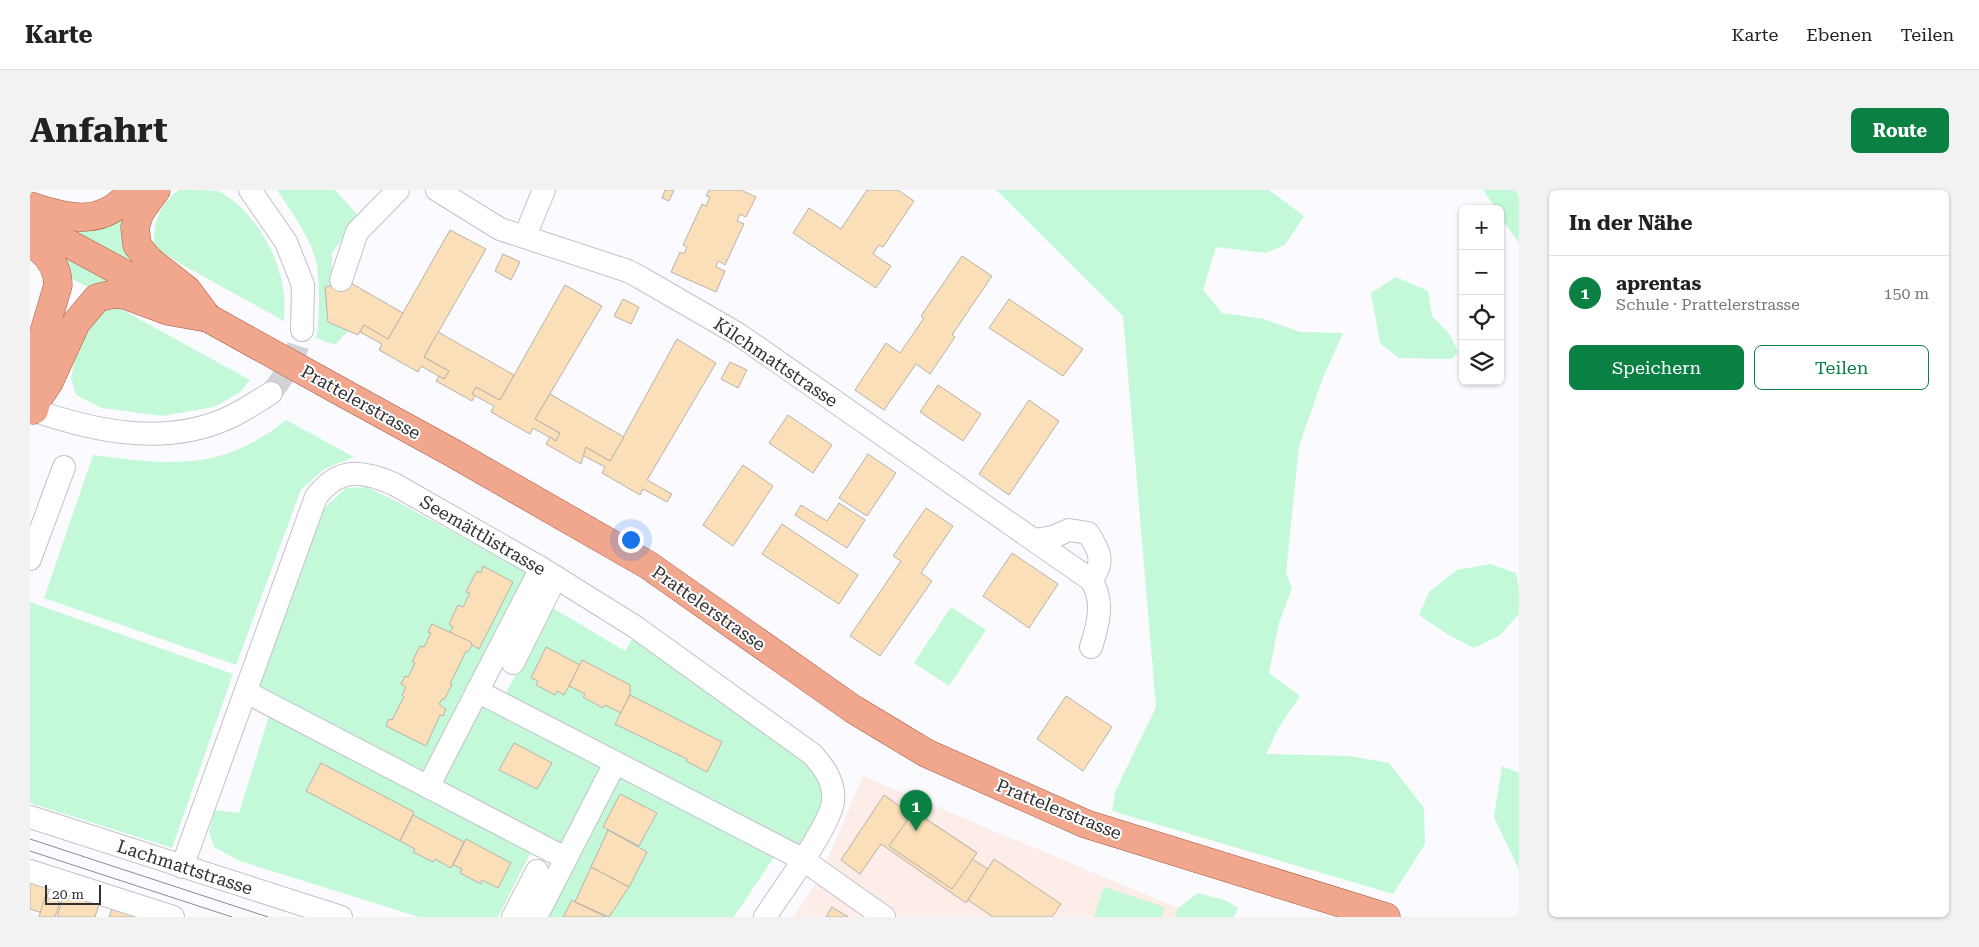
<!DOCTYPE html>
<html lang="de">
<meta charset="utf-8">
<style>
:root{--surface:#fff;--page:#f2f2f2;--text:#222;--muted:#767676;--line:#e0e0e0;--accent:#0b8043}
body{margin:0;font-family:"Roboto Serif",serif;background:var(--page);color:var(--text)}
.controls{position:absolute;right:15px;top:15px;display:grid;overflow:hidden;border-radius:8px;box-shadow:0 1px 4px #0004}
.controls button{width:45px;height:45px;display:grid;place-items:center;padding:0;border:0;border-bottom:1px solid var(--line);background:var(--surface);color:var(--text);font:25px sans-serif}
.scale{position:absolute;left:15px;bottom:12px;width:56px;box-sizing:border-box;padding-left:5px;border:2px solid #313033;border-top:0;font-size:14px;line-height:18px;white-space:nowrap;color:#313033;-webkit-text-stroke:4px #fff;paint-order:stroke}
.you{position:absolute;left:600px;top:349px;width:18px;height:18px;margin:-12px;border:4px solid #fff;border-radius:50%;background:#1a73e8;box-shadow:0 0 0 8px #1a73e833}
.badge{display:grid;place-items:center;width:32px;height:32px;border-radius:50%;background:var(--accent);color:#fff;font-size:16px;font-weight:700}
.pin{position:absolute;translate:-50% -41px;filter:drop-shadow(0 1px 2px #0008)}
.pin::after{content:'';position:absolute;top:26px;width:18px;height:15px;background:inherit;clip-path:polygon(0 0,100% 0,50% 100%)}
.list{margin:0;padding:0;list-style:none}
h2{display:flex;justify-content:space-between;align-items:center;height:65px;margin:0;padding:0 20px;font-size:21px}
h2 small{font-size:16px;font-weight:400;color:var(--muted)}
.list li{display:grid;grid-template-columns:32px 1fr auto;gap:15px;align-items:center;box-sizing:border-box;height:75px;padding:0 20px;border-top:1px solid var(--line)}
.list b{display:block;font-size:19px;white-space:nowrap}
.list p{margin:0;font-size:16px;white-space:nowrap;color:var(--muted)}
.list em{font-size:16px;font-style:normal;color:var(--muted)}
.actions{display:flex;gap:10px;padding:15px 20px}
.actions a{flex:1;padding:11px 0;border:1px solid var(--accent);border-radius:8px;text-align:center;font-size:18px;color:var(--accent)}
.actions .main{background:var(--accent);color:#fff}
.icon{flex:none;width:28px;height:28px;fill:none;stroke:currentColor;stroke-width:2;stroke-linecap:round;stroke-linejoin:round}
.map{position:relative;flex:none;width:1489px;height:727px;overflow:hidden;border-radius:8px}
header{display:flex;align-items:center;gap:30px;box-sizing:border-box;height:70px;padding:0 25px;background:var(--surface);border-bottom:1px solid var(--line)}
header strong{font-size:24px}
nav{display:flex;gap:28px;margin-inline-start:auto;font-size:18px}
.intro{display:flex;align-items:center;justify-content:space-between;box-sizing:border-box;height:120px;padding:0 30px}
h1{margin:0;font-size:35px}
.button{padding:12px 22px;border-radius:8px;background:var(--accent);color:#fff;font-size:18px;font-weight:700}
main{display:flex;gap:30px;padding:0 30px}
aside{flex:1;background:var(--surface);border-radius:8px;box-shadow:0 1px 4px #0004}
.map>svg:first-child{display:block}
</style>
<header>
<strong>Karte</strong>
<nav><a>Karte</a><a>Ebenen</a><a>Teilen</a></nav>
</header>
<div class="intro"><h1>Anfahrt</h1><a class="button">Route</a></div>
<main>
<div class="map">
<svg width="1489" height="727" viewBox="0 0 1489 727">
<rect width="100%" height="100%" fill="#fbfaff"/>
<polygon fill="#fcede8" points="833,586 1148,718 1145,727 763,727 789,689"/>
<g fill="#c3f9d9">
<path d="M149,0C160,0 178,0 188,1C223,18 250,66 254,104C255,113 254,122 254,131L149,73L125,57C121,36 131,12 149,0Z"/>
<path d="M247,0H305L327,24L328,28L302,63V96L295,98L298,132L318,141L305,155L286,148C290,130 290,89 286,71C281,49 260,19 247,0Z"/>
<polygon points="966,0 1239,0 1274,26 1255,55 1236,63 1186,57 1173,100 1192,123 1234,129 1270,142 1313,143 1293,188 1269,256 1256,383 1262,398 1249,433 1239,483 1270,506 1249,537 1236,564 1320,566 1359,573 1394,618 1395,654 1363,704 1082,621 1085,602 1126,517 1093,126"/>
<polygon points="1453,0 1489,0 1489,53 1470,26 1470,19 1466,19"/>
<polygon points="93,24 108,74 39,40"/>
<polygon points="32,65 89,94 65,100 39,88"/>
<polygon points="1366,87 1398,101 1402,126 1420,145 1428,162 1422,169 1369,168 1350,153 1341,103"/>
<polygon points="89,118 220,190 209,203 184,217 132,226 72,218 46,205 41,188 46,164 61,132 74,121"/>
<path d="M256,230L324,267L294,279L271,300L206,475L14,408L63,265C140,275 191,282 256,230Z"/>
<polygon points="336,297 364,310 498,383 389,600 503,658 468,727 389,727 210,671 184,657 179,642 185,620 209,623 240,523 226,501 291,321 316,298"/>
<polygon points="1460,374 1486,383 1489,398 1489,424 1469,446 1444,458 1417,444 1389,425 1399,402 1427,380"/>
<polygon points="0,412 203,484 142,658 0,613"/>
<polygon points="921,417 956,440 919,496 884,473"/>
<polygon points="523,418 595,461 604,446 778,568 795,595 793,617 769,660 473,508"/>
<polygon points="453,511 577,575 532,660 408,597"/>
<polygon points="1472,576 1489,583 1489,680 1464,627"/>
<polygon points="592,584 746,664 704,727 513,727"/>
<polygon points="1074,697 1134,717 1132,727 1064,727"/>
<polygon points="1168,703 1197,711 1208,718 1204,727 1145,727 1148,718"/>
</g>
<g fill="#fadfb8" stroke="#b7b2ab">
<polygon points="635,0 644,0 639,11 632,8"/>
<polygon points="679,0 711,0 726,7 716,27 710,24 707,31 714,34 695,75 689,71 687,73 686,77 695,81 686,102 641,82 650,62 654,64 657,57 653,55 672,14 676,16 680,7 676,6"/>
<polygon points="837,0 868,0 884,11 853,57 849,55 843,64 861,76 846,98 763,43 779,18 811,39"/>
<polygon points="420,40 456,59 394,167 419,181 414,189 391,176 388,182 349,160 352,154 330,142 334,135 358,149"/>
<polygon points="473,64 490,72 481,90 465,81"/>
<polygon points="932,66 962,86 922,145 925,147 900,184 886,174 854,220 825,200 856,153 870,163 894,128 891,126"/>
<polygon points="319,92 373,123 358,149 334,135 328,145 298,132 295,97"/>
<polygon points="535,95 572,116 505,229 530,243 526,251 503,238 500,244 461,222 464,216 442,204 446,197 470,210"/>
<polygon points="593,109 609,117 601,134 584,126"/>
<polygon points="979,109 1053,159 1033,186 959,138"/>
<polygon points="408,142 484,185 470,210 446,197 442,204 445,206 442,211 406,191 409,186 414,189 419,181 394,167"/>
<polygon points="647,149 686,173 617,290 642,304 637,312 613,299 610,305 572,283 575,277 552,265 556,257 580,271"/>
<polygon points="700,172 717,180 708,198 691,189"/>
<polygon points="908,195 951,224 933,251 890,222"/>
<polygon points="520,204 594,247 580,271 556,257 551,274 516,254 520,247 526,251 530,243 505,229"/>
<polygon points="999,210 1029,231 979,305 949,284"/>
<polygon points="758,225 802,255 783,283 739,253"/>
<polygon points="838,264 866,283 837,326 809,308"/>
<polygon points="713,275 743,296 703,356 673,335"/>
<polygon points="809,313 835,330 817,358 765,325 771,315 797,331"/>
<polygon points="896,318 923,336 891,383 902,391 850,466 820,446 871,371 863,366"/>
<polygon points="752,334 828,385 809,414 732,364"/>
<polygon points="982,363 1028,394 999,438 953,406"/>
<polygon points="453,376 483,392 449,459 420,442 423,437 419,434 428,415 433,417 440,403 436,402 447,381 451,383"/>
<polygon points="402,434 441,452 442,455 438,462 436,461 420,494 422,494 414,510 412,509 409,514 416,519 413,526 410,525 396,556 356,536 359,529 362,530 374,507 372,505 376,497 371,494 375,486 378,487 385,473 382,472 390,456 394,457 401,443 398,442"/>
<polygon points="516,457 550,475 534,505 527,501 525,505 506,495 508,491 501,488"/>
<polygon points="552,470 600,495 600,505 591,523 575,515 573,518 553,507 555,504 539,496"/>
<polygon points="600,505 692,552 677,582 656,571 657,569 585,534"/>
<polygon points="1036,506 1082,537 1053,581 1007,549"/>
<polygon points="484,553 522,573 507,599 469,580"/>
<polygon points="291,573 384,622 370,651 276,601"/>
<polygon points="590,604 627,623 609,656 573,637"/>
<polygon points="854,605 875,620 873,622 880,627 884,621 947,663 942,669 958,679 936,713 851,654 830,684 811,670"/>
<polygon points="884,621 947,663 922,699 859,656"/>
<polygon points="383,625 434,652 421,678 405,669 403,672 383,662 385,659 370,651"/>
<polygon points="578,640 617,662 599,697 561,677"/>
<polygon points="436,649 481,673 468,698 452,690 451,694 430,683 432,679 423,675"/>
<polygon points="964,669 1031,714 1022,727 963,727 938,710"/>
<polygon points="561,677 599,697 579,727 545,712"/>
<polygon points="0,687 21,694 12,723 0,719"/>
<polygon points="35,700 70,711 65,727 27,727"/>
<polygon points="15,707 30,712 25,727 9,727"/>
<polygon points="542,710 545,712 576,727 533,727"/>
<polygon points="84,714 117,727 79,727"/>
<polygon points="802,717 818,727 796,727"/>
</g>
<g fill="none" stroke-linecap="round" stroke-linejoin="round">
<path stroke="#d3d2d6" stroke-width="22" stroke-dasharray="22 11" stroke-linecap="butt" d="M241,203C257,183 267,166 272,140"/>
<g stroke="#c3c1c9" stroke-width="24">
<g id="minor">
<polyline points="220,0 256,52 273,95 272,140"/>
<path d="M407,0L470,39L598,81L611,88L708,144L1061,390C1075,411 1068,435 1061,457"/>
<polyline points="495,46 514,0"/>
<polyline points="311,90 327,42 368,0"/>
<path d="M0,219C63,241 134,257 198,228C213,221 227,212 241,203"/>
<path d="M1004,350L1023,347L1039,340L1058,343C1069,360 1076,372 1061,390"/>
<polyline points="0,369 34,277"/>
<polyline points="483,473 526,387"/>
<polyline points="447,501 772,669 854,727"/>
<polyline points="216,502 535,668"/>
<polyline points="398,597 511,378"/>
<polyline points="0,627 311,727"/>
<path d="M152,677L286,307C309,277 331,280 364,294L511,378L604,436L782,564C794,577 805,592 803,612C799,638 751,702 735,727"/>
<polyline points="0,681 143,727"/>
<polyline points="483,727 507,681"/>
<polyline points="506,727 585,573"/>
</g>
</g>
<g stroke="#a8583d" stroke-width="29">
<g id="major">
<polyline points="126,0 110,22 105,37 107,55 119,70 157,100 178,128"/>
<path d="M0,16C38,29 75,38 102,0"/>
<polyline points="0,36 41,55 130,103"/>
<path d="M0,52C16,62 28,76 28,95C18,132 2,168 7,206"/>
<polyline points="317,205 421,262 618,375 823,519 896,563 1056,634 1356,727"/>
<polyline points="4,220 7,210 19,192 46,133 67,108 83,104 95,105 138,121 178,128"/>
</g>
</g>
<use href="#minor" stroke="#fff" stroke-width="22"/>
<use href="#major" stroke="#f1a78e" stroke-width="28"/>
<g stroke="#8b8a8e" stroke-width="1">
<polyline points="0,649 238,727"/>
<polyline points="0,661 202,727"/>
</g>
<g stroke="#a8583d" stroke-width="29" stroke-linecap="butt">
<polyline id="major-bridge" points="178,128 317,205"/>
</g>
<use href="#major-bridge" stroke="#f1a78e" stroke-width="28"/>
</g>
<g text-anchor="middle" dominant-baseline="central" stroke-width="4" stroke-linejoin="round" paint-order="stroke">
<g font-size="18" fill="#313033" stroke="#fff">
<text transform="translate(746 172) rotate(34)">Kilchmattstrasse</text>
<text transform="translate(331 212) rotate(29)">Prattelerstrasse</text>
<text transform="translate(453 345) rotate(30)">Seemättlistrasse</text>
<text transform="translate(679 418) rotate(35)">Prattelerstrasse</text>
<text transform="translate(1029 619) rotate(22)">Prattelerstrasse</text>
<text transform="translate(155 677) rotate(18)">Lachmattstrasse</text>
</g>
</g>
</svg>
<div class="controls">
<button>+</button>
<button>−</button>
<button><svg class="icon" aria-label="locate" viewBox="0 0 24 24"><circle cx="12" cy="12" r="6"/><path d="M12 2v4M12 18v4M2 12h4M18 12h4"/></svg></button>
<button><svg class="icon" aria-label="layers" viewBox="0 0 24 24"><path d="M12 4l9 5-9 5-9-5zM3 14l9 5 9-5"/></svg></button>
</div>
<div class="scale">20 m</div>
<div class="you"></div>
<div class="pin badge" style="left:886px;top:641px">1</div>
</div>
<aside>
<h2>In der Nähe<small></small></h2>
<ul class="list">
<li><span class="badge">1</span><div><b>aprentas</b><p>Schule · Prattelerstrasse</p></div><em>150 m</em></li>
</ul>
<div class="actions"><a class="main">Speichern</a><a>Teilen</a></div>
</aside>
</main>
